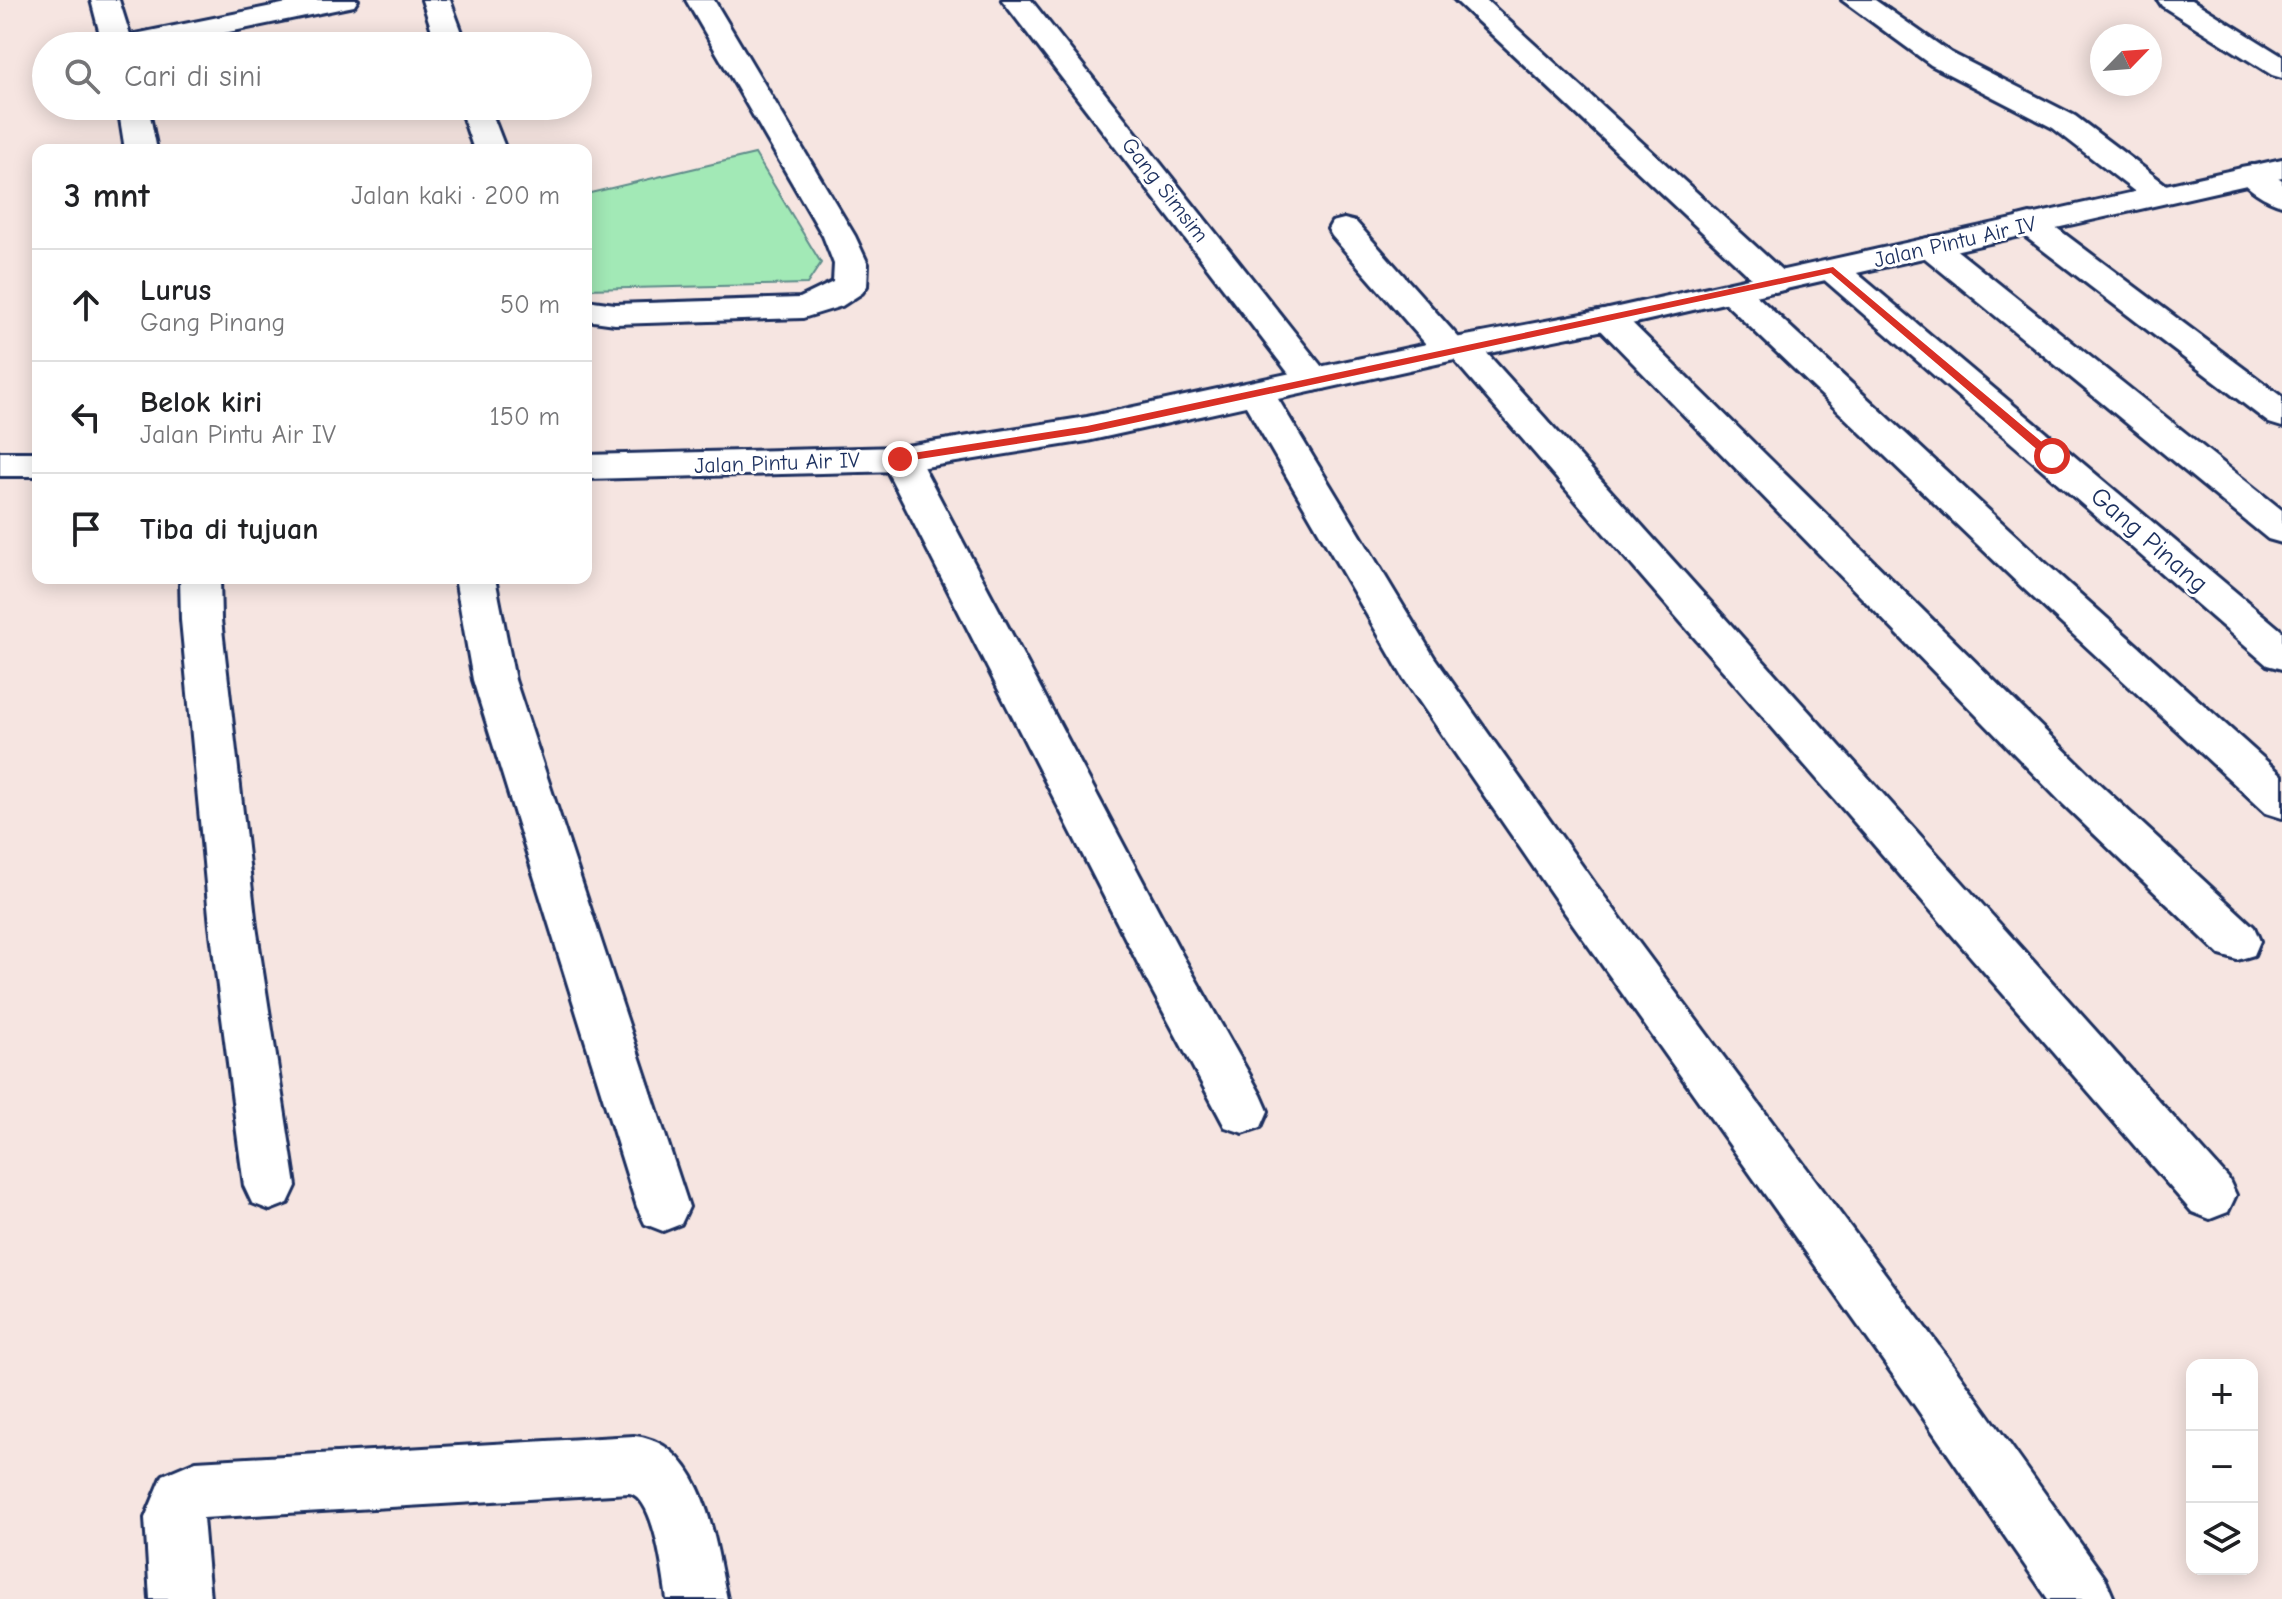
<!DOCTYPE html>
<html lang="id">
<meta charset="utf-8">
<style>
:root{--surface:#fff;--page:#f6f6f6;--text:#202124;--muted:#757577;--line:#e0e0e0}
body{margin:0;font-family:"Comic Neue",sans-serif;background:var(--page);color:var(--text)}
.controls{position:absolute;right:24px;bottom:24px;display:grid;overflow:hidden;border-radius:16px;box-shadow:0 4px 20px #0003}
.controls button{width:72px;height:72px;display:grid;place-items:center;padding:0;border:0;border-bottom:2px solid var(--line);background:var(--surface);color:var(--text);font:40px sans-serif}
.compass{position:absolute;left:2090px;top:24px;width:72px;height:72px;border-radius:50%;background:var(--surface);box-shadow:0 4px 20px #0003;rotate:65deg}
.stop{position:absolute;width:24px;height:24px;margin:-18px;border:6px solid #d93025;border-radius:50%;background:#fff}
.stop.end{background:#d93025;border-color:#fff;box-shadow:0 2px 8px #0008}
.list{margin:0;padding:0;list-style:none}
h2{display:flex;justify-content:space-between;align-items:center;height:104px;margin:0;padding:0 32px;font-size:34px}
h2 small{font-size:26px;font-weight:400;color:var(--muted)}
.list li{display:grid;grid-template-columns:52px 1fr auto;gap:24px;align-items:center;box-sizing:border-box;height:112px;padding:0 32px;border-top:2px solid var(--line)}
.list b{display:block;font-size:30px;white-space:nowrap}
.list p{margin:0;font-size:26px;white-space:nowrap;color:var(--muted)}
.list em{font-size:26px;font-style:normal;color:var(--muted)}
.icon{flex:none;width:44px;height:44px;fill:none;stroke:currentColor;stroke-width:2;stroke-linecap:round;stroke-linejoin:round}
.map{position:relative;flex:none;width:2282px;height:1599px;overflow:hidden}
.search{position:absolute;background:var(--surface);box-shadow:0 4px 20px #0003;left:32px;top:32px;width:560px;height:88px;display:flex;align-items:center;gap:20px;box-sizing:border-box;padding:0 28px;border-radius:44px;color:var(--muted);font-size:30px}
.panel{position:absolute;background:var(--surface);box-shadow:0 4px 20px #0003;left:32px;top:144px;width:560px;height:440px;border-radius:16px}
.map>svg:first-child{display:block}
</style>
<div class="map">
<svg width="2282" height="1599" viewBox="0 0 2282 1599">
<rect width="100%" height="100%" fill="#f6e5e1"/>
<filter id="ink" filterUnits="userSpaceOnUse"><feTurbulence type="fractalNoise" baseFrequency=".0125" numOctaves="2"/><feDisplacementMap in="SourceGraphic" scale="16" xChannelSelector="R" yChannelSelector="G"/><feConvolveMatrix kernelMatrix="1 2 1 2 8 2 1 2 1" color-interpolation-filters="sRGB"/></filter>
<g filter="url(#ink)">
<polygon fill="#a2e9b6" stroke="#5e8c8a" stroke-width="2" points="755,154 821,263 807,284 586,289 586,194"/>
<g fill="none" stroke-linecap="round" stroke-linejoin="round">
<g stroke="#1b2f5e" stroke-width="6">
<g id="minor">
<polygon points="91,0 119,0 130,35 302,0 358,0 354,6 344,8 161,46 103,46"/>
<polygon points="422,0 450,0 467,46 437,46"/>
<polygon points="686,0 714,0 855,236 868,264 867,286 862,293 842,306 803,318 615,324 586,320 586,300 615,304 800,298 833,282 834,264 823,236"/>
<polygon points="1002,0 1031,0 1326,372 1331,380 1326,388 1313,391 1300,388"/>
<polygon points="1455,0 1486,0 1787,275 1792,282 1787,289 1775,292 1763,289"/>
<polygon points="1842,0 1875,0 1951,53 2075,116 2169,187 2174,194 2169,201 2158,204 2147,201 2053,128 1931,65"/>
<polygon points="2158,0 2192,0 2282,56 2282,78 2272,75 2162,6"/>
<polygon points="118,106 148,106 157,150 125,150"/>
<polygon points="459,106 489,106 506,150 474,150"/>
<path d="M2252,165L2263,167L2282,180V205C2266,201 2246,188 2236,174L2241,167Z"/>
<polygon points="2030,214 2042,217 2282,397 2282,427 2269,423 2018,231 2014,224 2018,217"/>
<polygon points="1344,219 1356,222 1459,338 1475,340 2228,1178 2236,1195 2228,1212 2210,1219 2192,1212 1454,360 1438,358 1332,236 1328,229 1332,222"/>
<polygon points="1932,237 1944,240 2282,510 2282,543 2268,539 1920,254 1915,247 1920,240"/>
<polygon points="1833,260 1845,263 2282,631 2282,669 2267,665 1821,277 1816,270 1821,263"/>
<polygon points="1733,282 1745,285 2051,568 2282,775 2282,818 2266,813 2023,588 1721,299 1716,292 1721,285"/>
<polygon points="1609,309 1621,312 2095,780 2254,927 2260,941 2254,955 2237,960 2220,955 2063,804 1597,326 1592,319 1597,312"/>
<polygon points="1257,383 1270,386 1275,394 1434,657 1595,884 1953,1365 2105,1578 2114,1599 2048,1599 1913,1403 1563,910 1404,679 1239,394 1244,386"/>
<polygon points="900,447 913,450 919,459 1181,953 1261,1095 1268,1111 1261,1127 1243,1133 1225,1127 1147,981 881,459 887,450"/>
<polygon points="180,578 220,578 221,620 256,926 296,1186 288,1203 270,1210 252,1203 244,1186 210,926 181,620"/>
<polygon points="455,578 495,578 515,680 689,1207 681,1224 663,1231 645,1224 637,1207 473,680"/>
<path d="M634,1436C705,1443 715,1543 727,1599H667C663,1576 655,1497 629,1493L203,1518L210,1599H150L145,1518L163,1475L196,1461Z"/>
</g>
</g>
<g stroke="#1b2f5e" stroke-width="6">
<g id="major">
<polygon points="2282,159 2282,177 1609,329 1450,361 1087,441 900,471 586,479 586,455 900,447 1087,417 1450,339 1609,309"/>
<rect x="0" y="452" width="38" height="24"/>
</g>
</g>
<use href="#minor" fill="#fff" fill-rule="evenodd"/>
<use href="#major" fill="#fff" fill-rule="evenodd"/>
</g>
</g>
<polygon fill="#d93025" points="1833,267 2056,454 2056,459 2048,459 1831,273 1087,433 900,462 894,459 900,455 1087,426"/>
<g text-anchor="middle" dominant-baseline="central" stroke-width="6" stroke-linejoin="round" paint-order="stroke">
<g font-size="22" fill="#1b2f5e" stroke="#fff">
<text transform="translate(1165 190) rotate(52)">Gang Simsim</text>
<text transform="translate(1955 242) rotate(-13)">Jalan Pintu Air IV</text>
<text transform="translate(777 463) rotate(-2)">Jalan Pintu Air IV</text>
</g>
<g font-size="26" fill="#1b2f5e" stroke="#fff">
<text transform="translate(2149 540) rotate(41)">Gang Pinang</text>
</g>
</g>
</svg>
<div class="controls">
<button>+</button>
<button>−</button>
<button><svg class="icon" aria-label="layers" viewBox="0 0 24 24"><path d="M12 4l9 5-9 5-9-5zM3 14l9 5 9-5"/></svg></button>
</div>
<svg class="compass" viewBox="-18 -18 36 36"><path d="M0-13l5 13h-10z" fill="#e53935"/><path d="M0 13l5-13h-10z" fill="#757577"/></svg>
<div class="stop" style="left:2052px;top:456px"></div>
<div class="stop end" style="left:900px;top:459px"></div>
<div class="search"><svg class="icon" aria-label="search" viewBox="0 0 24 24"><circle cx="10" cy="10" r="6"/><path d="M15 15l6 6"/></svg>Cari di sini</div>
<section class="panel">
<h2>3 mnt<small>Jalan kaki · 200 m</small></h2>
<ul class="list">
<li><svg class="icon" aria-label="ahead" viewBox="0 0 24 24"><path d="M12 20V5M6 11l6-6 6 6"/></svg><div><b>Lurus</b><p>Gang Pinang</p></div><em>50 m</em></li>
<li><svg class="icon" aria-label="left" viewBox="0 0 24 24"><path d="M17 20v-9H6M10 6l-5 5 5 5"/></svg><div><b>Belok kiri</b><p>Jalan Pintu Air IV</p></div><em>150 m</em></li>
<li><svg class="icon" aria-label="arrive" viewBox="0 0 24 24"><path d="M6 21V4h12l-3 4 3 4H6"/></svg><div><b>Tiba di tujuan</b></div></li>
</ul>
</section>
</div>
